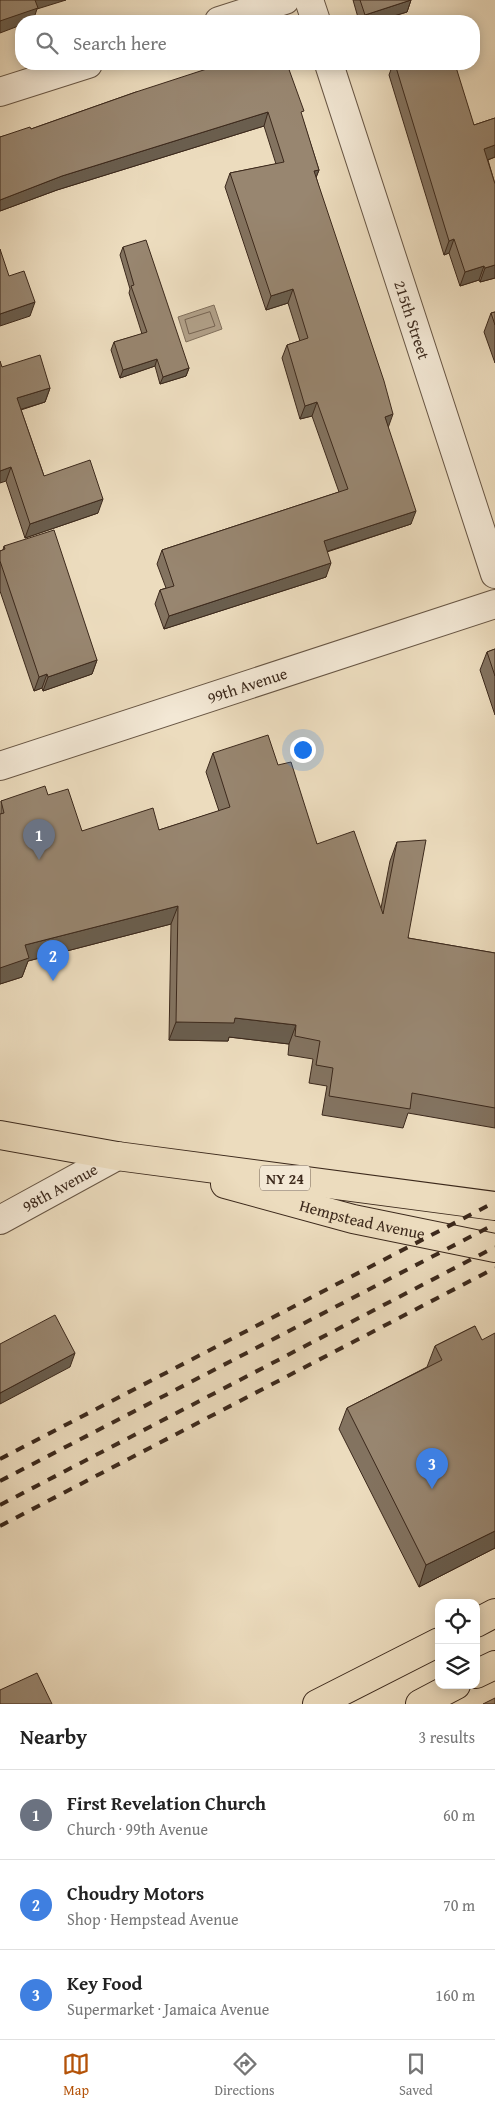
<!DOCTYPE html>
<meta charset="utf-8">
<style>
:root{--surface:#fff;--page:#f2f2f2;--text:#222;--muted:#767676;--line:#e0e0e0;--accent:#b45309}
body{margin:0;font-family:"Gentium Book Plus",serif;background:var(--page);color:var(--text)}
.controls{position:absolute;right:15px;bottom:15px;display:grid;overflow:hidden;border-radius:10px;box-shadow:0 2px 12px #0003}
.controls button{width:45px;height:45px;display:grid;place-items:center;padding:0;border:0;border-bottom:1px solid var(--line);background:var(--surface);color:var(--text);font:25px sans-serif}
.you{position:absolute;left:302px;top:749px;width:18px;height:18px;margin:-12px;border:4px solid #fff;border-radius:50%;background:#1a73e8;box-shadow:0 0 0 8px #1a73e833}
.badge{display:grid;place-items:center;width:32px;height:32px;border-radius:50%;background:var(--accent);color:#fff;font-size:16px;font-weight:700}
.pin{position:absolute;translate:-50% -41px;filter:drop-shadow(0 1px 2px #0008)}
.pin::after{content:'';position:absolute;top:26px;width:18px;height:15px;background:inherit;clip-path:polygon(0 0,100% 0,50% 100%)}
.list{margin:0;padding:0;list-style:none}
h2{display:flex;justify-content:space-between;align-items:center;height:65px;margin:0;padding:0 20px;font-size:21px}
h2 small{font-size:16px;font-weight:400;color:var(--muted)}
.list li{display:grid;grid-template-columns:32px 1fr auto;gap:15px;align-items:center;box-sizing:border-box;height:90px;padding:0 20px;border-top:1px solid var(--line)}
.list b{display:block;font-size:19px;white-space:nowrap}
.list p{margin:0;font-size:16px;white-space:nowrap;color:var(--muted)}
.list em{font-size:16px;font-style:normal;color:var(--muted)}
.icon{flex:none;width:28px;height:28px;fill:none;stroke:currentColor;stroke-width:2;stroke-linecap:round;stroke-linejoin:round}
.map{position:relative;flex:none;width:495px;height:1704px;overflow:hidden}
.search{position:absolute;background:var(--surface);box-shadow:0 2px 12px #0003;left:15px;right:15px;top:15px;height:55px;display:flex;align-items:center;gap:12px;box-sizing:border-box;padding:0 18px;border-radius:20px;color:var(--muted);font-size:19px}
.sheet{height:335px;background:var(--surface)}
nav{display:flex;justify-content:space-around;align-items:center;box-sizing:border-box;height:70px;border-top:1px solid var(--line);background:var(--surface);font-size:14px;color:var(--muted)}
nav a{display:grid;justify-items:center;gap:2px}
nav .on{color:var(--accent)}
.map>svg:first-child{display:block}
</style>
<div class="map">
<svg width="495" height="1704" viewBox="0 0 495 1704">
<rect width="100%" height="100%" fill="#ecdcbe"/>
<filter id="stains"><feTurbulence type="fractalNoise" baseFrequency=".004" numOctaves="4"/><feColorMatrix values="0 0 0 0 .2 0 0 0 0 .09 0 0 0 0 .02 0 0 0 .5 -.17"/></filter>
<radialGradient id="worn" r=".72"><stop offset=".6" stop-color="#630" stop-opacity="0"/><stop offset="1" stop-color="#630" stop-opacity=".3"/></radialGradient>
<polygon fill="#b09f87" stroke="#82705c" points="214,305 222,329 186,342 178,317"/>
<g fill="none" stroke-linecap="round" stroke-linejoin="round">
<polygon stroke="#766452" stroke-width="1" points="210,312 215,326 189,334 185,320"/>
<g stroke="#685644" stroke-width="30">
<g id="street">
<polyline points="309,0 316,21"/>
<polyline points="219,21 285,0"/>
<path id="s1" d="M329,64L495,574"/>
<polyline points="0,92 88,64"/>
<path id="s2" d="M0,766L495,604"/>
<path id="s3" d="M0,1220L117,1156"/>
</g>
</g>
<g stroke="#3c291c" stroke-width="30">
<g id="primary">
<polyline points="0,1135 117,1156 495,1206"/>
<path id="s4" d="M225,1184L353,1219L495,1248"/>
<polyline points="476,1623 495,1613"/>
<polyline points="476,1674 495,1665"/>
<polyline points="317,1704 439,1642"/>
<polyline points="420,1704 456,1685"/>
</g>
</g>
<use href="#street" stroke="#f3e8d5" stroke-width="28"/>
<use href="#primary" stroke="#ecdcbe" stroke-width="28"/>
<g stroke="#3c291c" stroke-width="4" stroke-dasharray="9 9" stroke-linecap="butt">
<polyline points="0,1459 495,1202"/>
<polyline points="0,1481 495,1224"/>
<polyline points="0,1505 495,1247"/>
<polyline points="0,1526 495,1268"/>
</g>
</g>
<g fill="#837360" stroke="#3c291c">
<polygon points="353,0 411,0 407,12 377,21 359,21"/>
<polygon points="393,64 395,64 474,125 495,118 495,157 488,160 495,184 495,278 480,282 479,280 460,286 449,253 444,255 389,75"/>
<polygon points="136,92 302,117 319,170 316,177 388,427 411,524 327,552 326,577 164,629 155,604 160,590 166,588 157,564 162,550 339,492 312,416 300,419 282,358 287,345 300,341 288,303 266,310 225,187 230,173 276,164 264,126 57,190 0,211 0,137 31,129"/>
<polygon points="123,247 189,368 186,376 160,384 155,366 120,378 111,350 114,342 142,334 129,293 130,289 120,255"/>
<polygon points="495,312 495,363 484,332 491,313"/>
<polygon points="2,367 50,388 45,402 21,410 44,476 98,513 25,538 6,481"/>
<polygon points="4,546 97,660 92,674 43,691 42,688 34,691 0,591 0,551 3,550"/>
<polygon points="495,649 495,715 480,670 487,652"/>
<polygon points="213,753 278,765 317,844 381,908 390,861 397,842 408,938 495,953 495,1128 408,1113 403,1128 322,1115 327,1086 309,1083 313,1059 288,1055 289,1044 229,1037 228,1041 169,1040 171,924 28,961 22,977 0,984 1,801 48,795 82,831 159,830 219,811 206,772"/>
<polygon points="475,1326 495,1548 419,1587 339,1429 347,1408 427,1367 435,1346"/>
</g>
<g fill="#6a5e4e" stroke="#3c291c">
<polygon points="34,0 66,0 37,9 33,21 21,21 21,25 0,33 0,21"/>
<polygon points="411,0 407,12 377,21 363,21 365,15"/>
<polygon points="268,112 264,126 57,190 0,211 0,200 62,176"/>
<polygon points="495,145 495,157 479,163 484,149"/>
<polygon points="319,170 314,183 314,171"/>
<polygon points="454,239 449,253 444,255 449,241"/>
<polygon points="495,265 495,278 480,282 485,268"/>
<polygon points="484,266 479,280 460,286 465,272"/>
<polygon points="293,289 288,303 266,310 271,296"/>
<polygon points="35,302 30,316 0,326 0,314"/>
<polygon points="157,359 155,366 120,378 123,370"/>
<polygon points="189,368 186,376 160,384 163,377"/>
<polygon points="50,388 45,402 12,412 17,398"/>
<polygon points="317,402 312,416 300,419 305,406"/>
<polygon points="393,414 388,428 385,417"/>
<polygon points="11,467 6,481 0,483 0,471"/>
<polygon points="103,499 98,513 25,538 30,524"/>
<polygon points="416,511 411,524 319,554 324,541"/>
<polygon points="331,563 326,577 164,629 169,616"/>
<polygon points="97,660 92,674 43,691 48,677"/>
<polygon points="47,674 42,688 34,691 39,677"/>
<polygon points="178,906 171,924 28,961 22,977 0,984 0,968 25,945"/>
<polygon points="235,1018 296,1025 289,1044 229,1037 228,1041 169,1040 176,1022"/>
<polygon points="75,1353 70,1367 0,1404 0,1393"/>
<polygon points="495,1531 495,1548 419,1587 426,1565"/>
</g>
<g fill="#988670" stroke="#3c291c">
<polygon points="0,0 35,0 38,8 0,21"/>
<polygon points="360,0 411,0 365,15"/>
<polygon points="222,64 287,64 304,111 301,112 319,170 314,171 384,381 393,414 385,417 416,511 324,541 331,563 169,616 160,590 174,586 162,550 348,489 317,402 305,406 287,345 308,338 293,289 271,296 230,173 284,162 268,112 62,176 0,200 0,137 30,127 31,129 136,92"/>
<polygon points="395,64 455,64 474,125 495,118 495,145 484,149 495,184 495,265 485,268 484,266 465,272 454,239 449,241"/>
<polygon points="146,240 189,368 163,377 157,359 123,370 114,342 147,332 131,286 134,285 123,247"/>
<polygon points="0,249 9,276 24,271 35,302 0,314"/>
<polygon points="495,312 495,325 491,313"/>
<polygon points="40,355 50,388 17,398 44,476 90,460 103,499 30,524 11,467 0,471 0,361 2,367"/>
<polygon points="54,530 97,660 48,677 47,674 39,677 0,561 0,551 5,549 4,546"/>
<polygon points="495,649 495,676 487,652"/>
<polygon points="268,735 278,765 291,762 317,844 354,831 383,914 397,842 426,840 408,938 495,953 495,1108 412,1093 410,1109 329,1096 333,1068 316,1065 320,1041 295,1036 296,1025 235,1018 234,1023 176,1022 178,906 25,945 29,958 0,968 0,814 4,813 1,801 45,786 48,795 68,789 82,831 153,808 159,830 230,807 213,753"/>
<polygon points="55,1315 75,1353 0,1393 0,1344"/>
<polygon points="475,1326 482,1340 495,1333 495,1531 426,1565 347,1408 442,1360 435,1346"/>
<polygon points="37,1673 52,1704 0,1704 0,1690"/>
<polygon points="495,1698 495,1704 483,1704"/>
</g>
<g text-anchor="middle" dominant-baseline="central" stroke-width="4.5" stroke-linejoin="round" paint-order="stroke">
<rect fill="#f3e8d5" stroke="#736254" stroke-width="1" x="260" y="1165.5" width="50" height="25" rx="4"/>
<g font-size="15" font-weight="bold" fill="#3c291c">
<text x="285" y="1178">NY 24</text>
</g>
<g font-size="16" fill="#3c291c" stroke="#f3e8d5">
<text stroke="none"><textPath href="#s1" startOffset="269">215th Street</textPath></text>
<text stroke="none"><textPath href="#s2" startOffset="260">99th Avenue</textPath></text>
<text stroke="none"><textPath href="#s3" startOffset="68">98th Avenue</textPath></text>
<text stroke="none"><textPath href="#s4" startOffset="142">Hempstead Avenue</textPath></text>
</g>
</g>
<rect width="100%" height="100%" filter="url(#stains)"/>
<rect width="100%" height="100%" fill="url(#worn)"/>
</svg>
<div class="controls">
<button><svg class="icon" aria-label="locate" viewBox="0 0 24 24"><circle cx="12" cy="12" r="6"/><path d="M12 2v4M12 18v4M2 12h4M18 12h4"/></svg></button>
<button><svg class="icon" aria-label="layers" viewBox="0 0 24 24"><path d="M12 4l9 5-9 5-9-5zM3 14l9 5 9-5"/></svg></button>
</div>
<div class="you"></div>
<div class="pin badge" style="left:39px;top:860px;background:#6b7280">1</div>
<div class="pin badge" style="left:53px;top:981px;background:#3f7fe0">2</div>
<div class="pin badge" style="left:432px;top:1489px;background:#3f7fe0">3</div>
<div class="search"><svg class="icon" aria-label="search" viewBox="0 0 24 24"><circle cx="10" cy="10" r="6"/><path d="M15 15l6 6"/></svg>Search here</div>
</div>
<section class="sheet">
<h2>Nearby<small>3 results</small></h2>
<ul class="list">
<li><span class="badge" style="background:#6b7280">1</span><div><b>First Revelation Church</b><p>Church · 99th Avenue</p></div><em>60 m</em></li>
<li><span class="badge" style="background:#3f7fe0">2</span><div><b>Choudry Motors</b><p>Shop · Hempstead Avenue</p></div><em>70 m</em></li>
<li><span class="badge" style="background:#3f7fe0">3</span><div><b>Key Food</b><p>Supermarket · Jamaica Avenue</p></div><em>160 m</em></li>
</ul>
</section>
<nav>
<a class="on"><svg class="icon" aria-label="map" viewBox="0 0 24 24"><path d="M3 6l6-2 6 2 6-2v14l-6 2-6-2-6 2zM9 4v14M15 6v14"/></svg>Map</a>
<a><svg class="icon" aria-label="directions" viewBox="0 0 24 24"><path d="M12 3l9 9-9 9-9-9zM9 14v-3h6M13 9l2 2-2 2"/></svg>Directions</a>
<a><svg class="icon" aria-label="saved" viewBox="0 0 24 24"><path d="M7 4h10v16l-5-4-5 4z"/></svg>Saved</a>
</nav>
